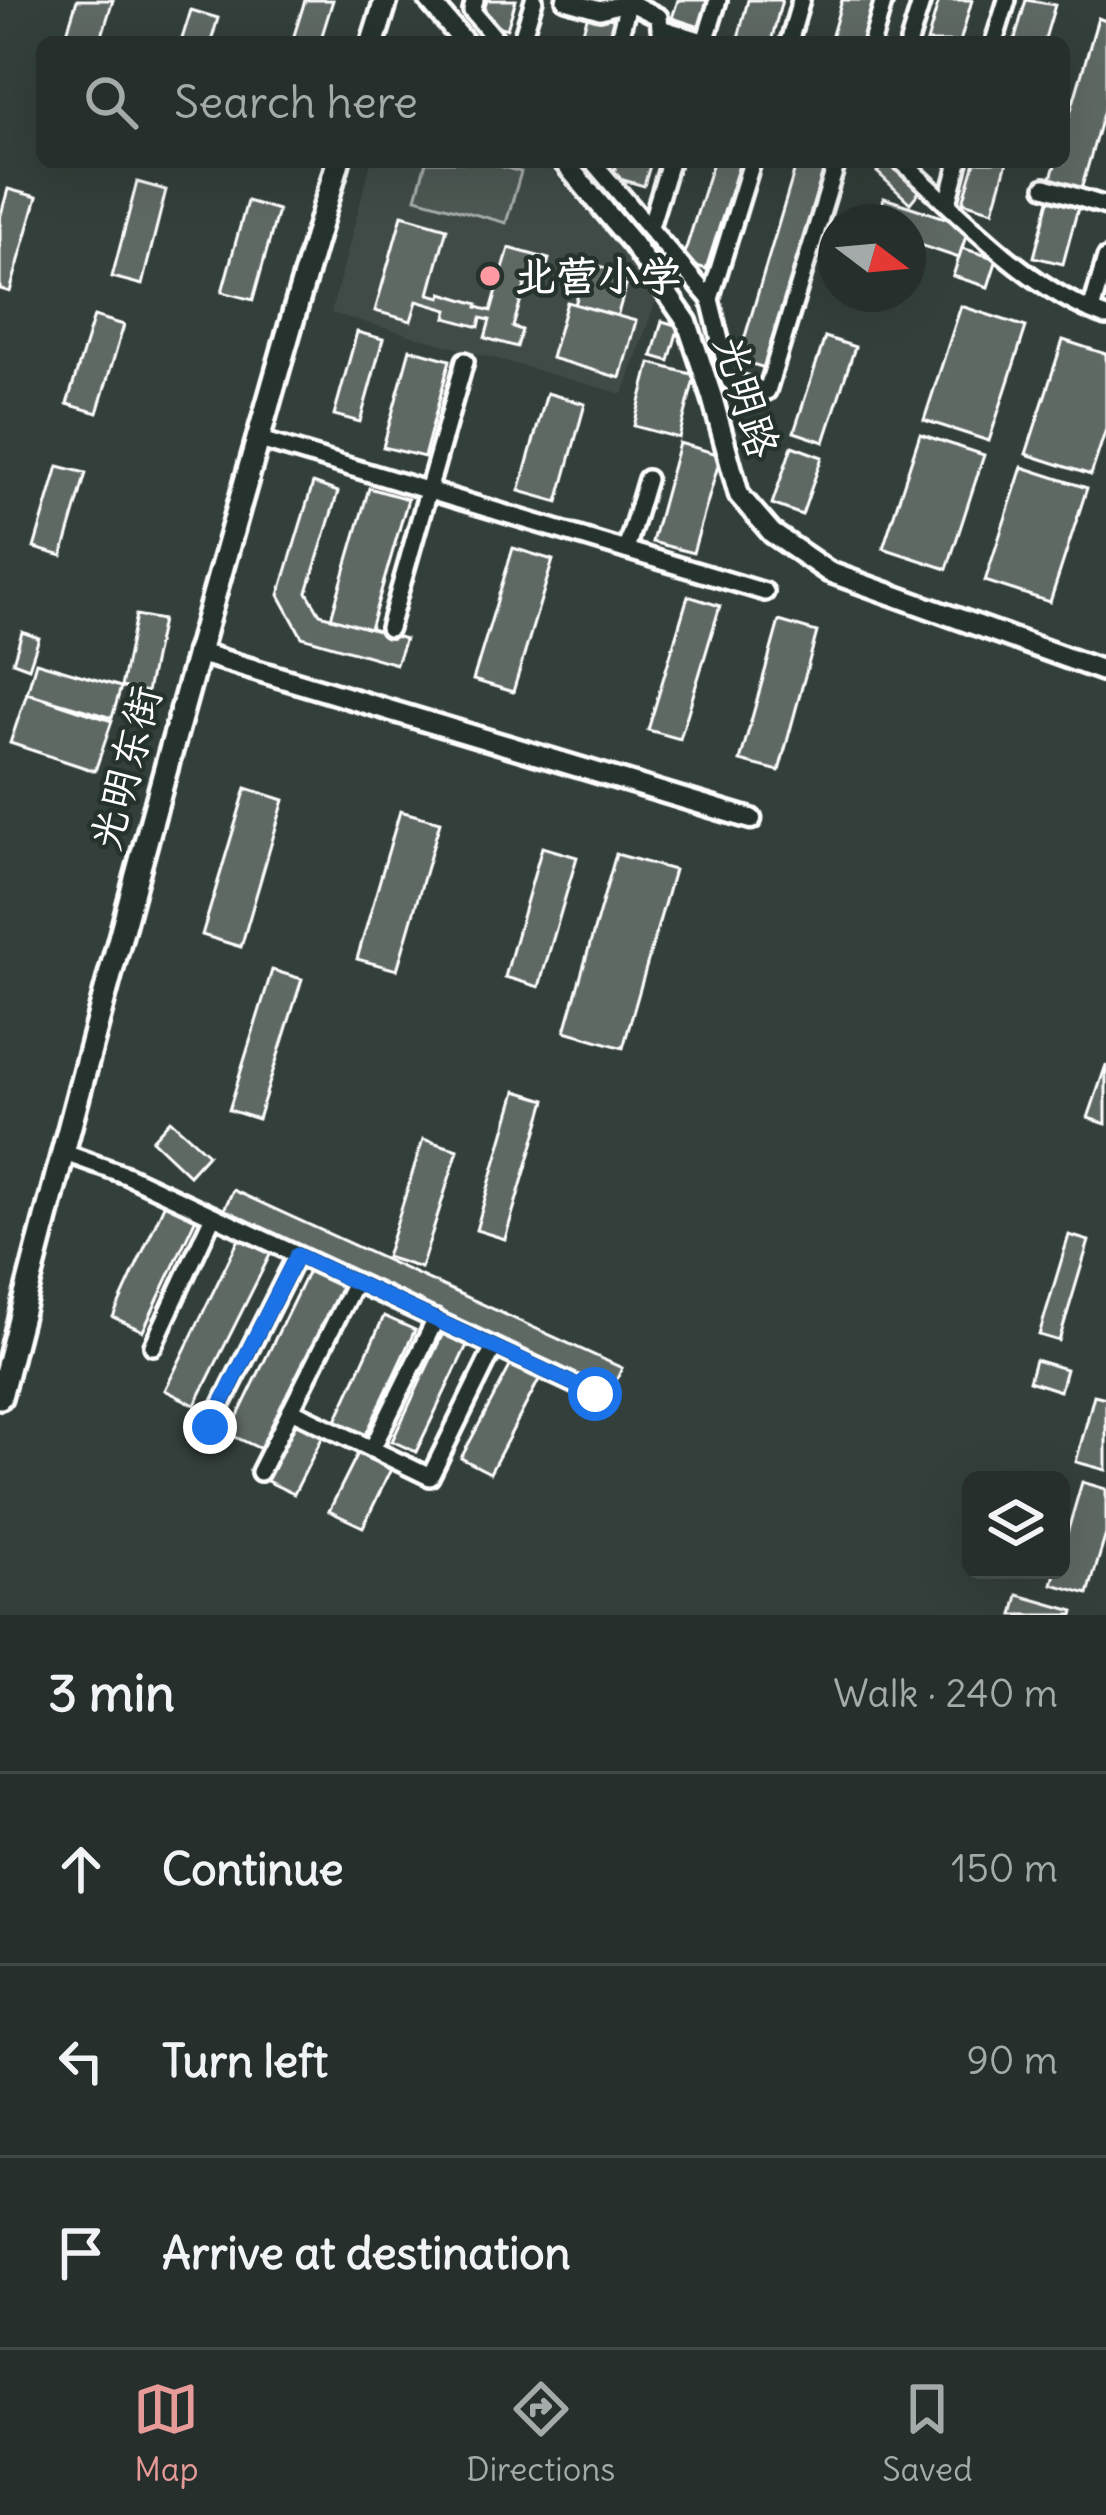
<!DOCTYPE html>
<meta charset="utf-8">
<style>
:root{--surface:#262f2c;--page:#323b38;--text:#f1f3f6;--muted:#a4a9a9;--line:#424a48;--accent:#e69b98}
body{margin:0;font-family:Delius,"LXGW WenKai TC",sans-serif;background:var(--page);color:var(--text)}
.controls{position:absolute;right:36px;bottom:36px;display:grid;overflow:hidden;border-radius:18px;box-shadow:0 12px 48px #0002}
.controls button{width:108px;height:108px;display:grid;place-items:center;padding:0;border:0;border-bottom:3px solid var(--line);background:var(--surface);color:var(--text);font:60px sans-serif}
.compass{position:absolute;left:818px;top:204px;width:108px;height:108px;border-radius:50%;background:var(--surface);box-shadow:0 12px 48px #0002;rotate:106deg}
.stop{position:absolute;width:36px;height:36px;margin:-27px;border:9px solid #1a73e8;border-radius:50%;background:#fff}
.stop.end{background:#1a73e8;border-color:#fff;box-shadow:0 3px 12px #0008}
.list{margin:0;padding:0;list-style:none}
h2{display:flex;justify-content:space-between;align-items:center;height:156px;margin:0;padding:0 48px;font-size:51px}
h2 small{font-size:39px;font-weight:400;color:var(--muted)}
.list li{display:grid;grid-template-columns:78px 1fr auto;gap:36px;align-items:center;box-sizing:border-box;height:192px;padding:0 48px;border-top:3px solid var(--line)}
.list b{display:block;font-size:45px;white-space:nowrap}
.list em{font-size:39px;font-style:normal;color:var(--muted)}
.icon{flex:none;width:66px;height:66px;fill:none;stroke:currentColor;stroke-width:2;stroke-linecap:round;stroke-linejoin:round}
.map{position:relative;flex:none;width:1106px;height:1615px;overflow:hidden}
.search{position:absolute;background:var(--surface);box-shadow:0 12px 48px #0002;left:36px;right:36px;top:36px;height:132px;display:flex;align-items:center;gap:30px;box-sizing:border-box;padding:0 42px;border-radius:18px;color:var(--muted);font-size:45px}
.sheet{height:732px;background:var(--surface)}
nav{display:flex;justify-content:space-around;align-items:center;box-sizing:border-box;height:168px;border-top:3px solid var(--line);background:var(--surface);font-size:33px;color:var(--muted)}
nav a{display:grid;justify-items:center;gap:6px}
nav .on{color:var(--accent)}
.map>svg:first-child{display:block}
</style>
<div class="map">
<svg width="1106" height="1615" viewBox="0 0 1106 1615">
<rect width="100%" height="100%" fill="#333f3a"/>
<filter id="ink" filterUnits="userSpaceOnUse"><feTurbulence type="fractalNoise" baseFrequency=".00833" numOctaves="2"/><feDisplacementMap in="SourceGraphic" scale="24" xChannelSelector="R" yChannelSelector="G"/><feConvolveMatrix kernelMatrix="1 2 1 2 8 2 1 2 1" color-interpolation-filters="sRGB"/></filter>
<g filter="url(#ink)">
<polygon fill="#404c47" points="371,162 544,162 623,252 656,300 623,394 331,313"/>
<polygon fill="#4d5853" stroke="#a6aca9" stroke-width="3" points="426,162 485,162 521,172 506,223 416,198"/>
<g fill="#5f6964" stroke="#fff" stroke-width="3">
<polygon points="77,0 113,0 100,42 64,42"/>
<polygon points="305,0 333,0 320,42 292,42"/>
<polygon points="487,0 516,0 507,29 481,21"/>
<polygon points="678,0 708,0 700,27 672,18"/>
<polygon points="748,0 782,0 771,42 737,42"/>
<polygon points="842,0 875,0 864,42 830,42"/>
<polygon points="939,0 972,0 960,42 927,42"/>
<polygon points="1026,0 1055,5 1044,42 1014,42"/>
<polygon points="191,10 218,18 211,42 181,42"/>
<polygon points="589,11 615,19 608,42 580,42"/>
<polygon points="1098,18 1106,21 1106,103 1081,190 1050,181 1056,162 1064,162 1064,134"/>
<polygon points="617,162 651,162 644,186 613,177"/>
<polygon points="713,162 740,162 706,269 682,261"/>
<polygon points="797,162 826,162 765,368 738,360"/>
<polygon points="887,162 919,192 910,203 877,172"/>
<polygon points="975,162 1007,162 993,211 963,202"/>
<polygon points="137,182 166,190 142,285 112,277"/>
<polygon points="8,189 37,197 10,292 0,289 0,218"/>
<polygon points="884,198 969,226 959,258 908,241 908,222 876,222"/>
<polygon points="1049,200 1078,208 1063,264 1034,257"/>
<polygon points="247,201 278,210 253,300 222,292"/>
<polygon points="402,215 447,228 429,294 441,297 442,293 478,304 477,307 491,311 509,248 549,259 543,279 528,275 513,327 522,330 517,347 485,338 490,320 481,318 479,327 446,318 448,310 417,301 411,321 375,311"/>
<polygon points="962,248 997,259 988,287 953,276"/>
<polygon points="587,262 611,270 610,273 625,278 623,285 626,286 615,324 573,312"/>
<polygon points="567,302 636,321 620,378 551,358"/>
<polygon points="961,306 1026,327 989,441 924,420"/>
<polygon points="94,316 124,325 97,413 67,404"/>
<polygon points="662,321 679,326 669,361 652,356"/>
<polygon points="357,332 383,339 360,422 334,415"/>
<polygon points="825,337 855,347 824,442 794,432"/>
<polygon points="1063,340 1106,354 1106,429 1091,475 1026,454"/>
<polygon points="410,349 450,360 424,457 383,447"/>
<polygon points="650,363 695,375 679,438 634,426"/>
<polygon points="547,393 585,404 558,502 519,491"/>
<polygon points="920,434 984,455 947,569 883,548"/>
<polygon points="679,443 721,455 693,553 652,542"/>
<polygon points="792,446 822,457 802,515 772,504"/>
<polygon points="58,466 86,473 62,556 34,548"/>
<polygon points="1022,467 1087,488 1050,602 985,581"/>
<polygon points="313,483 338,492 307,592 320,614 405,639 396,664 302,637 279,595"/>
<polygon points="369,488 408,499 370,629 331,618"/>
<polygon points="513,548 553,560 513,692 473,680"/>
<polygon points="688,596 720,606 680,739 648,730"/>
<polygon points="136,615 162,620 147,692 121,687"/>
<polygon points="779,621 817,632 779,771 740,761"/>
<polygon points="22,632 39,638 29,668 13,662"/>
<polygon points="36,662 121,687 112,718 27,693"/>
<polygon points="27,693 112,721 95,771 10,743"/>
<polygon points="246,788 284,800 241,947 202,935"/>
<polygon points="400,811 440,822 397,970 357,959"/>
<polygon points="542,847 577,857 539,987 505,977"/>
<polygon points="616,854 674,870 623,1048 565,1031"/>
<polygon points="272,970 302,979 258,1119 229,1110"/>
<polygon points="1106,1065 1106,1124 1088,1118"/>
<polygon points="516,1091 546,1100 505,1239 476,1230"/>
<polygon points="170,1120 208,1154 189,1175 152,1140"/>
<polygon points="423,1139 458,1150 421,1268 386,1257"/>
<polygon points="233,1190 622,1368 611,1392 222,1214"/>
<polygon points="165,1203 196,1218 143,1331 113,1317"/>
<polygon points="1069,1235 1089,1241 1059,1341 1039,1335"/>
<polygon points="240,1237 271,1253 195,1405 165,1390"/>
<polygon points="309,1269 342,1286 263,1450 229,1434"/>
<polygon points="384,1316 415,1330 364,1439 334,1425"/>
<polygon points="445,1329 469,1341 416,1452 392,1441"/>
<polygon points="514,1359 542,1374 490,1473 461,1458"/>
<polygon points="1035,1360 1066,1369 1060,1391 1029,1381"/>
<polygon points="1094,1395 1106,1398 1106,1470 1076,1462"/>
<polygon points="294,1420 324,1434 294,1494 265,1480"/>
<polygon points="360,1449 393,1465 363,1527 329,1511"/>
<polygon points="1082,1482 1106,1489 1106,1534 1088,1594 1052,1584 1056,1570 1061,1570 1061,1554"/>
<polygon points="1018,1595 1074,1611 1073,1615 1013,1615"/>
</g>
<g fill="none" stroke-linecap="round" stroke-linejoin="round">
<g stroke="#fff" stroke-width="24">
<g id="minor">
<polyline points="475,0 472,11 498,42"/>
<polyline points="565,0 600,10 629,2 659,17 660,28 706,42"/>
<polyline points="521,42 534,0"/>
<polyline points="618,42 629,0"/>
<polyline points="705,42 718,0"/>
<polyline points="789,42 801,0"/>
<polyline points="872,42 884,0"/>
<polyline points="909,42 922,0"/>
<polyline points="994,42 1007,0"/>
<polyline points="593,162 710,299 730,381 767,391 837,162"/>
<path d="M902,162C965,218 1025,287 1106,317"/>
<polyline points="1045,187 1106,206"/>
<polyline points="948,203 959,162"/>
<polyline points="650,227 670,162"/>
<polyline points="710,299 752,162"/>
<polyline points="1091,311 1106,258"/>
<polyline points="257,439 765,592"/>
<polyline points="626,550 647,479"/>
<polyline points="389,628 465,361"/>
<polyline points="62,1152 126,1175 595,1394"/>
<polyline points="153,1346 213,1216"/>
<polyline points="291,1410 372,1449 436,1319"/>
<polyline points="210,1428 297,1255"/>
<polyline points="372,1449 430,1477 494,1347"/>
<polyline points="260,1472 355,1282"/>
</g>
</g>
<g stroke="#fff" stroke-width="27">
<g id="tertiary">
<polyline points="429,0 464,42"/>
<polyline points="564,162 633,244 687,322 712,397 739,495 772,533 829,572 1106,672"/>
<polyline points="196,652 751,819"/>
</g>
</g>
<g stroke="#fff" stroke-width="30">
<g id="secondary">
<polyline points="373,42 386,0"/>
<path d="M0,1397C105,983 218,572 338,162"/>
</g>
</g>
<use href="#minor" stroke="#26332d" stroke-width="15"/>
<use href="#tertiary" stroke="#26332d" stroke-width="18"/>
<use href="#secondary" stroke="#26332d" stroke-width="21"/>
</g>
</g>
<g fill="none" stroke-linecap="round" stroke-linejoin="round" filter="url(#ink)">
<polyline stroke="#1a73e8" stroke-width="15" points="210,1427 297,1255 595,1394"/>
</g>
<circle fill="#ff9aa2" stroke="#26332d" stroke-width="4.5" cx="490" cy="276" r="12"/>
<g text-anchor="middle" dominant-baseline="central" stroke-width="9" stroke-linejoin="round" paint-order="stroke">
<g font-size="42" font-weight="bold" fill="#fff" stroke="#26332d" text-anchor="start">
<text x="514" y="276">北营小学</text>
</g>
<g font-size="42" fill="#fff" stroke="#26332d">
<text transform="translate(747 396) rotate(73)">光明路</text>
<text transform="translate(125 768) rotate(-75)">光明东街</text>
</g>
</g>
</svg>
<div class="controls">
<button><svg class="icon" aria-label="layers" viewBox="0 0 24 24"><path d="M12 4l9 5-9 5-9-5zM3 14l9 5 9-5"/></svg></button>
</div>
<svg class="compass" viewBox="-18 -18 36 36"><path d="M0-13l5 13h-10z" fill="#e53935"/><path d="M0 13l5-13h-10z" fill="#a4a9a9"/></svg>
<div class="stop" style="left:595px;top:1394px"></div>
<div class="stop end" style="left:210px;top:1427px"></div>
<div class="search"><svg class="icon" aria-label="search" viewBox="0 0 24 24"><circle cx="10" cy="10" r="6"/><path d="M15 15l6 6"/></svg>Search here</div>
</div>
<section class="sheet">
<h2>3 min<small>Walk · 240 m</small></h2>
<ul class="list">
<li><svg class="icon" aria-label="ahead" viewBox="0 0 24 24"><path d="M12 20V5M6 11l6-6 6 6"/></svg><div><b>Continue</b></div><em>150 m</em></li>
<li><svg class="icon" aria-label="left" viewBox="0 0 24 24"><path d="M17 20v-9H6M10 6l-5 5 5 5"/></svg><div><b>Turn left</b></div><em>90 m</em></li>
<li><svg class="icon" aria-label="arrive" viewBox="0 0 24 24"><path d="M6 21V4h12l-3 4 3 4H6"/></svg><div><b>Arrive at destination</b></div></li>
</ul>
</section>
<nav>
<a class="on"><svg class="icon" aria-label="map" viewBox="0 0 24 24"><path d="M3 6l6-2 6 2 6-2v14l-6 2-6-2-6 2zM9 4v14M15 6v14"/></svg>Map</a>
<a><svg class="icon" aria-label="directions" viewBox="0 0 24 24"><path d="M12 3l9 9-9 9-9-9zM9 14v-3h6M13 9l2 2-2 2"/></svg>Directions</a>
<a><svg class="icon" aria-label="saved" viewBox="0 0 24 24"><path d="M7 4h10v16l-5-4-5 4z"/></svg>Saved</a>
</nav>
